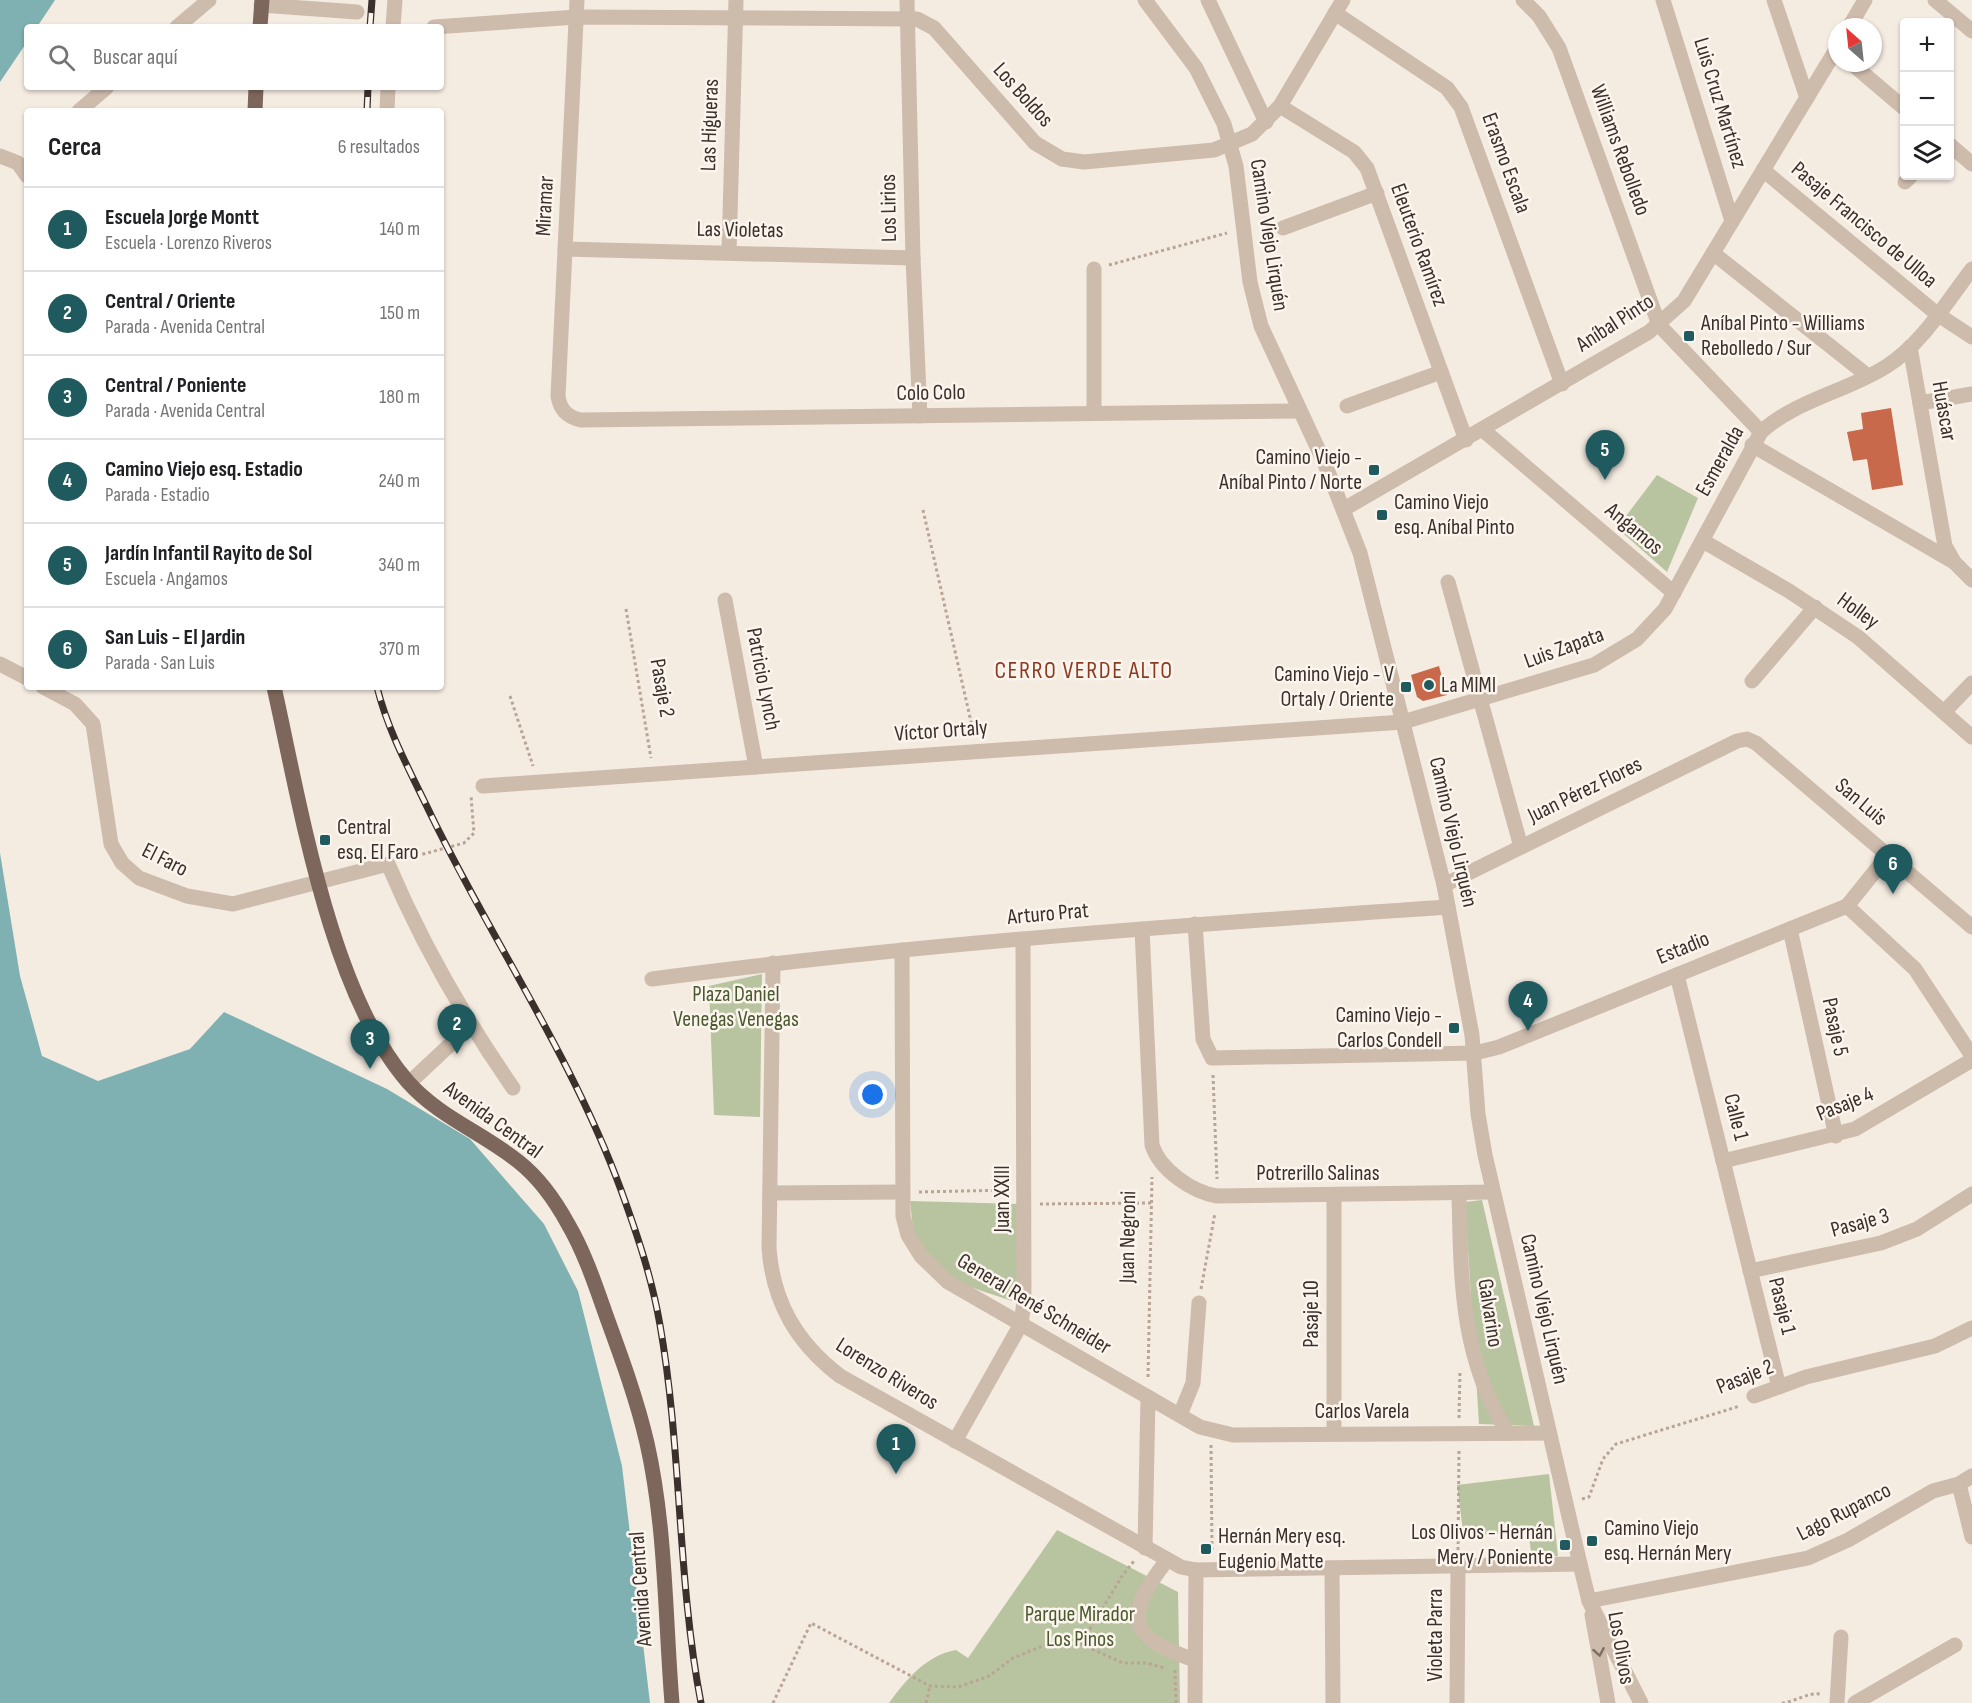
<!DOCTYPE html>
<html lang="es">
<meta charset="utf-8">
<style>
:root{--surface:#fff;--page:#f2f2f2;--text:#202124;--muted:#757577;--line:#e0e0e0;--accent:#1f5a5e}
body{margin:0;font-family:"Sofia Sans Condensed",sans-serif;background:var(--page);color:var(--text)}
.controls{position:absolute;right:18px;top:18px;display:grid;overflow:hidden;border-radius:6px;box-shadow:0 2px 4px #0004}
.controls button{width:54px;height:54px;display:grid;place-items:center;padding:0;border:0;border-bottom:2px solid var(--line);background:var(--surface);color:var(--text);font:30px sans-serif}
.compass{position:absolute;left:1828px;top:18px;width:54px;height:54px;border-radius:50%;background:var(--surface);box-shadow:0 2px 4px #0004;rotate:333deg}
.you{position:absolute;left:873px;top:1095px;width:21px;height:21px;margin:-15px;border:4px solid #fff;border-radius:50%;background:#1a73e8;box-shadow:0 0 0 9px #1a73e833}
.badge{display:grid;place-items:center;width:39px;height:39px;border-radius:50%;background:var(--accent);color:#fff;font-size:20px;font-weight:700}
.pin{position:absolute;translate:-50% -50px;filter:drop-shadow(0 2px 3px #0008)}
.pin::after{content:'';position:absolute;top:32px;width:21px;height:18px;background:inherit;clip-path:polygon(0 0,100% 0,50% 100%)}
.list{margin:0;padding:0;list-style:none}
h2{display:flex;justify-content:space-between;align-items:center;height:78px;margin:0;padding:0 24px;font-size:26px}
h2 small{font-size:20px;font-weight:400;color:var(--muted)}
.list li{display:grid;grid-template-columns:39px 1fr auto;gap:18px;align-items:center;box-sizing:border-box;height:84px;padding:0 24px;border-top:2px solid var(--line)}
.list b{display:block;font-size:22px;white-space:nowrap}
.list p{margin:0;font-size:20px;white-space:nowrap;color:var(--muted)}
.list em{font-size:20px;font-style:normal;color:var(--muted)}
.icon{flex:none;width:33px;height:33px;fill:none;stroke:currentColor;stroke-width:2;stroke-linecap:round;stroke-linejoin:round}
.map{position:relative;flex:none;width:1972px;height:1703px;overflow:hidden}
.search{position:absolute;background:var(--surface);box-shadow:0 2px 4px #0004;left:24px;top:24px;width:420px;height:66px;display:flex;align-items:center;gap:15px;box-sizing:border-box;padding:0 21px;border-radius:6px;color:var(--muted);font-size:22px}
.panel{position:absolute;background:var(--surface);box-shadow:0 2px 4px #0004;left:24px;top:108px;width:420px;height:582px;border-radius:6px}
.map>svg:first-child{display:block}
</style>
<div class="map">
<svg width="1972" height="1703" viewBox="0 0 1972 1703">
<rect width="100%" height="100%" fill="#f4ebe1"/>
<g fill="#b8c4a0">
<polygon points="1657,475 1698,498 1667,572 1617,528"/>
<polygon points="762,974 760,1117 714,1115 709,986"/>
<polygon points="1482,1200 1534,1426 1479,1424 1465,1202"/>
<path d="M910,1201L1020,1204L1018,1303C984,1291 944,1283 921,1251C912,1238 912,1216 910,1201Z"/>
<polygon points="1549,1474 1558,1556 1532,1559 1528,1530 1464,1538 1457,1485"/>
<path d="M1057,1530L1178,1592L1180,1703H889C906,1680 926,1655 956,1650L968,1658Z"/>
</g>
<g fill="#7fb0b2">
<polygon points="0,0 55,0 37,27 27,27 27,42 0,82"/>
<polygon points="0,853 20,976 42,1056 98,1081 190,1049 224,1012 387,1089 470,1139 544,1224 578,1291 622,1466 650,1703 0,1703"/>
</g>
<g fill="#c8694b">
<polygon points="1891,408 1903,485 1872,490 1867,459 1853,461 1847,432 1863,429 1861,413"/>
<polygon points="1439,666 1447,695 1423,701 1417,697 1411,675"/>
</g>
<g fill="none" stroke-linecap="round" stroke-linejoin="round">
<g stroke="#b9a596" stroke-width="3" stroke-dasharray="3 3" stroke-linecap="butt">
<polyline points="1109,265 1227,233"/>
<polyline points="923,510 974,735"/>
<polyline points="626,609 651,758"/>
<polyline points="510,696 533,766"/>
<polyline points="405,859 464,843 474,833 471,796"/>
<polyline points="1213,1075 1217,1179"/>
<polyline points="919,1192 1009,1190"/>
<polyline points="1040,1204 1152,1203"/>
<polyline points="1201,1289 1215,1213"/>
<polyline points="1148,1377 1152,1177"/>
<polyline points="1459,1418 1460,1371"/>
<polyline points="1211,1445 1212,1553"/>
<polyline points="1582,1499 1589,1497 1603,1459 1616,1444 1740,1406"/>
<polyline points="1458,1550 1459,1449"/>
<polyline points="1081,1644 1123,1663 1147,1663 1164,1668"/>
<polyline points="1175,1670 1176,1703"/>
<polyline points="773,1703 811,1623 930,1686 958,1687 989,1676 1013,1658 1040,1647 1065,1642 1081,1644 1122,1576 1134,1561"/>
<polyline points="926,1703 930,1686"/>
<path d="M1782,1703C1795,1702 1808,1692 1820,1694"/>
</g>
<g stroke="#cdbbac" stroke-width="15">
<path d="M577,0L558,396C560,410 567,417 581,420L1299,411"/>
<polyline points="907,0 913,258 920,416"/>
<polyline points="1145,0 1196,68 1224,124 1236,166 1250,282 1261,326 1325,464 1360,553 1444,885 1472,1035 1478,1114 1485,1155 1580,1564 1589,1601 1641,1703"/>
<polyline points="1208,0 1266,122"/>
<polyline points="1523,0 1539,16 1559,48 1659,325 1761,432"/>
<polyline points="1663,0 1732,221"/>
<polyline points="1774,0 1807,98"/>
<polyline points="1935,0 1972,31"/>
<polyline points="261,5 357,12"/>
<polyline points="1335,13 1447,88 1461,107 1562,384"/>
<polyline points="177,27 209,0"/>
<polyline points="393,27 395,0"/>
<polyline points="434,27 577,17 917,19 934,28 1035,143 1062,159 1084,162 1214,150 1252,134 1280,106 1343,0"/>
<polyline points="1849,27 1865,0"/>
<polyline points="1851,63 1904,108"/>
<polyline points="1280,106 1354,152 1367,168 1466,440"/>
<polyline points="79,111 107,87"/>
<polyline points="387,111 388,87"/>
<polyline points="1950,145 1972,164"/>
<polyline points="0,156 18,163 27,176"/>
<polyline points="1763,170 1937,314 1972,337"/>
<polyline points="1905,182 1911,176"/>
<polyline points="1283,228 1377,193"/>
<polyline points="565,249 913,258"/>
<polyline points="729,252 736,0"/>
<polyline points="1713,253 1868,376"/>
<polyline points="1910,347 1945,546 1954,562 1972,580"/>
<polyline points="1920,403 1972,394"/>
<polyline points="1347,406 1441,372"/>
<polyline points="1094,413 1094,269"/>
<polyline points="1483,430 1674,593"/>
<polyline points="1752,445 1954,562"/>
<polyline points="1344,509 1649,332 1684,301 1837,48"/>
<polyline points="1703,541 1789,591 1858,637 1972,737"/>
<polyline points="1448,582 1521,847"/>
<polyline points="725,600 756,767"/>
<polyline points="0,664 27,678"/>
<polyline points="1752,681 1815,607"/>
<path d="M43,687L75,704L93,724L111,844L122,863L139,878L187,896L233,904L388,864C422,944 463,1016 513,1088"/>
<polyline points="1944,712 1972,683"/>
<path d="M483,786L1403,722L1594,665L1637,639L1665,609L1761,432C1796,400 1848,391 1887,366C1923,343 1947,301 1972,269"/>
<polyline points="1444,885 1737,741 1747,739 1756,743 1972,927"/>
<polyline points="1847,906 1915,969 1972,1056"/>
<polyline points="1195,924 1203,1039 1212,1058 1475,1053 1499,1047 1847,906 1888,855"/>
<path d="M1142,929L1152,1145C1160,1170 1192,1192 1217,1196L1493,1192"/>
<polyline points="1790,929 1836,1136"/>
<polyline points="902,950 903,1216 908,1235 921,1256 948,1282 1200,1427 1233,1435 1549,1433"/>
<path d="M773,963L769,1248C773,1303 797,1343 840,1376L1181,1567L1196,1570L1580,1564"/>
<polyline points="1677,975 1779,1387"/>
<path d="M652,979C916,944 1182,925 1448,907"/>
<polyline points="409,1083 470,1026"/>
<polyline points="1723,1161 1855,1129 1972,1060"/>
<polyline points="770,1193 902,1192"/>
<path d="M1459,1194C1461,1279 1460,1358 1508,1433"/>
<polyline points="1750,1271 1881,1243 1917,1229 1972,1194"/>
<polyline points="1754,1396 1806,1377 1935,1346 1972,1328"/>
<polyline points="1180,1415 1193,1383 1199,1303"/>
<polyline points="1334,1433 1334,1195"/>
<polyline points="955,1441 1021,1324 1024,1302 1023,939"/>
<polyline points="1959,1484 1972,1537"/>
<polyline points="1145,1548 1148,1397"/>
<path d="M1167,1560C1124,1616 1125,1637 1195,1660"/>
<polyline points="1332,1568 1333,1703"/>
<polyline points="1589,1601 1808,1558 1848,1540 1933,1491 1959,1484 1972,1476"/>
<polyline points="1592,1615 1608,1703"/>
<polyline points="1195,1703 1196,1570"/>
<polyline points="1457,1703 1458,1567"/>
<polyline points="1837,1703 1841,1637"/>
<polyline points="1855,1703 1955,1645"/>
</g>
<g stroke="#7d675c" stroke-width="15">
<polyline points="260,27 262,0"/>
<polyline points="255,111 256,87"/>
<path d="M274,687C300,803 330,993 408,1082C439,1117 483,1133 519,1162C539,1178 556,1202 568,1224C585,1253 596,1287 607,1318C622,1359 637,1400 647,1443C666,1527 665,1617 672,1703"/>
</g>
<g stroke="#3b302b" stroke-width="7">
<g id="rail">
<polyline points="370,27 372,0"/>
<polyline points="367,111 368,87"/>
<path d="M377,687C388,732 412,775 432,817C493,942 573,1059 621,1190C637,1234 652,1278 660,1325C682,1450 677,1578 701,1703"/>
</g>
</g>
<use href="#rail" stroke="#fbf5ee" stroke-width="4.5" stroke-dasharray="14" stroke-linecap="butt"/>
</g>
<defs><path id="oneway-chevron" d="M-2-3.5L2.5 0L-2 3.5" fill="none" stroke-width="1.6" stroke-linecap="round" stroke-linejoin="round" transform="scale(1.5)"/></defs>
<use stroke="#7d6f65" href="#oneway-chevron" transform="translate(1599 1652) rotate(80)"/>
<g fill="#1f5a5e" stroke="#fbf5ee" stroke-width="2">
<rect x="1683" y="330" width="12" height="12" rx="3"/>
<rect x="1368" y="464" width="12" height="12" rx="3"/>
<rect x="1376" y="509" width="12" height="12" rx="3"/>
<circle cx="1429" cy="685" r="6"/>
<rect x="1400" y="681" width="12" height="12" rx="3"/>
<rect x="319" y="834" width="12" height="12" rx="3"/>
<rect x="1448" y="1022" width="12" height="12" rx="3"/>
<rect x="1586" y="1535" width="12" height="12" rx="3"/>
<rect x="1559" y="1539" width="12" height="12" rx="3"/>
<rect x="1200" y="1543" width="12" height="12" rx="3"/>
</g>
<g text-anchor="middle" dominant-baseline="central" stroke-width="5" stroke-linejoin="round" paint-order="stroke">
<g font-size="22" fill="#3b302b" stroke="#fbf5ee">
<text transform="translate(1023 95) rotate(48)">Los Boldos</text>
<text transform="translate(1720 103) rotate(73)">Luis Cruz Martínez</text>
<text transform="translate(710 125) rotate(-88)">Las Higueras</text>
<text transform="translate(1620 150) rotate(70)">Williams Rebolledo</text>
<text transform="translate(1506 163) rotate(70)">Erasmo Escala</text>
<text transform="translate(545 206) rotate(-87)">Miramar</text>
<text transform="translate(889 208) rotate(-91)">Los Lirios</text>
<text transform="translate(1864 225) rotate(40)">Pasaje Francisco de Ulloa</text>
<text transform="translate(740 230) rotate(1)">Las Violetas</text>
<text transform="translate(1269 235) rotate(81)">Camino Viejo Lirquén</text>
<text transform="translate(1419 245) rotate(70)">Eleuterio Ramírez</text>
<text transform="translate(1615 323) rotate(-33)">Aníbal Pinto</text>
<text transform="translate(931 393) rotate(-1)">Colo Colo</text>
<text transform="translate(1944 411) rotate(80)">Huáscar</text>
<text transform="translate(1720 461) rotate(-61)">Esmeralda</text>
<text transform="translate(1634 529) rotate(40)">Angamos</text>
<text transform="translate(1858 611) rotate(36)">Holley</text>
<text transform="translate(1564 648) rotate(-20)">Luis Zapata</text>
<text transform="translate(763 679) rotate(79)">Patricio Lynch</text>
<text transform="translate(662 688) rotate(80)">Pasaje 2</text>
<text transform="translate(941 731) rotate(-4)">Víctor Ortaly</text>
<text transform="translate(1585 790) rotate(-26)">Juan Pérez Flores</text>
<text transform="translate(1861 802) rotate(40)">San Luis</text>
<text transform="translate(1453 832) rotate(77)">Camino Viejo Lirquén</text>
<text transform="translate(165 860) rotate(27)">El Faro</text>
<text transform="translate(1048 914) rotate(-5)">Arturo Prat</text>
<text transform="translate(1683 948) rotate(-22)">Estadio</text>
<text transform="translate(1835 1027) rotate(78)">Pasaje 5</text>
<text transform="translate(1845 1104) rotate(-22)">Pasaje 4</text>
<text transform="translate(1736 1117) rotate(76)">Calle 1</text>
<text transform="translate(493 1120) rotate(36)">Avenida Central</text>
<text x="1318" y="1173">Potrerillo Salinas</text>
<text transform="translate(1002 1199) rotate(-90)">Juan XXIII</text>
<text transform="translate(1860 1223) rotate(-15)">Pasaje 3</text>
<text transform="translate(1128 1237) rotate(-89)">Juan Negroni</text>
<text transform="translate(1034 1304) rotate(31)">General René Schneider</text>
<text transform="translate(1782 1306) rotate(76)">Pasaje 1</text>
<text transform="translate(1544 1309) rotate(77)">Camino Viejo Lirquén</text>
<text transform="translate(1490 1313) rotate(81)">Galvarino</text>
<text transform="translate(1311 1314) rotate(-90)">Pasaje 10</text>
<text transform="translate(887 1374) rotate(32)">Lorenzo Riveros</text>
<text transform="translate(1745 1377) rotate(-22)">Pasaje 2</text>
<text x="1362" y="1411">Carlos Varela</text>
<text transform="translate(1844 1512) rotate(-27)">Lago Rupanco</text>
<text transform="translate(641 1589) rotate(-94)">Avenida Central</text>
<text transform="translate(1435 1635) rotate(-90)">Violeta Parra</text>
<text transform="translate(1621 1648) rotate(80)">Los Olivos</text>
</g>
<g font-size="22" fill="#3b302b" stroke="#fbf5ee" text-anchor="start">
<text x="1701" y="323">Aníbal Pinto - Williams<tspan x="1701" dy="25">Rebolledo / Sur</tspan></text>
<text x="1362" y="457" text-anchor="end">Camino Viejo -<tspan x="1362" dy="25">Aníbal Pinto / Norte</tspan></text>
<text x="1394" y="502">Camino Viejo<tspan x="1394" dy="25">esq. Aníbal Pinto</tspan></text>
<text x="1394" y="674" text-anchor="end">Camino Viejo - V<tspan x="1394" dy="25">Ortaly / Oriente</tspan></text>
<text x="1441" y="685">La MIMI</text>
<text x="337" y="827">Central<tspan x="337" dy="25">esq. El Faro</tspan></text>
<text x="1442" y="1015" text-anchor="end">Camino Viejo -<tspan x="1442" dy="25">Carlos Condell</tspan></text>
<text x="1604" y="1528">Camino Viejo<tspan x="1604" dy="25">esq. Hernán Mery</tspan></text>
<text x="1553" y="1532" text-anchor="end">Los Olivos - Hernán<tspan x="1553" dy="25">Mery / Poniente</tspan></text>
<text x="1218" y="1536">Hernán Mery esq.<tspan x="1218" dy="25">Eugenio Matte</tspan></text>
</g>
<g font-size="22" fill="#4a5a2e" stroke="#fbf5ee">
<text x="736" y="994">Plaza Daniel<tspan x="736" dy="25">Venegas Venegas</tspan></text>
<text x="1080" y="1614">Parque Mirador<tspan x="1080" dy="25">Los Pinos</tspan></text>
</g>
<g font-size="24" letter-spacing="1.5" fill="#8c3b22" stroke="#fbf5ee">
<text x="1084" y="670">CERRO VERDE ALTO</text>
</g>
</g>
</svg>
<div class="controls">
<button>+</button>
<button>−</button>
<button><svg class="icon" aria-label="layers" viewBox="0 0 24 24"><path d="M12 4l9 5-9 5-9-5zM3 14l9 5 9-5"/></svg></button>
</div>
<svg class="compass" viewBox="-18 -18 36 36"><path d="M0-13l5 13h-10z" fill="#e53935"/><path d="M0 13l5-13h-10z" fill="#757577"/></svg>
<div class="you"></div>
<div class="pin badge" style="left:896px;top:1474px">1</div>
<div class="pin badge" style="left:457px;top:1054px">2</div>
<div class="pin badge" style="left:370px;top:1069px">3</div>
<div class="pin badge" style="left:1528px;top:1031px">4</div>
<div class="pin badge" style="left:1605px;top:480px">5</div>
<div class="pin badge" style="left:1893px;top:894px">6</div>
<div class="search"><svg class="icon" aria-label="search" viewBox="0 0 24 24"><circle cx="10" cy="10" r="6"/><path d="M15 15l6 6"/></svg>Buscar aquí</div>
<section class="panel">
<h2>Cerca<small>6 resultados</small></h2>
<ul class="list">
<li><span class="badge">1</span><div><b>Escuela Jorge Montt</b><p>Escuela · Lorenzo Riveros</p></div><em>140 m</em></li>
<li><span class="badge">2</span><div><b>Central / Oriente</b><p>Parada · Avenida Central</p></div><em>150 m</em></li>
<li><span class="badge">3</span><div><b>Central / Poniente</b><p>Parada · Avenida Central</p></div><em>180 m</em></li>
<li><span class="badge">4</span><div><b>Camino Viejo esq. Estadio</b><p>Parada · Estadio</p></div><em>240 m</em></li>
<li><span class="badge">5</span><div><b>Jardín Infantil Rayito de Sol</b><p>Escuela · Angamos</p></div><em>340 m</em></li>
<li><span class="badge">6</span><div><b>San Luis - El Jardin</b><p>Parada · San Luis</p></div><em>370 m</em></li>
</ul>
</section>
</div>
